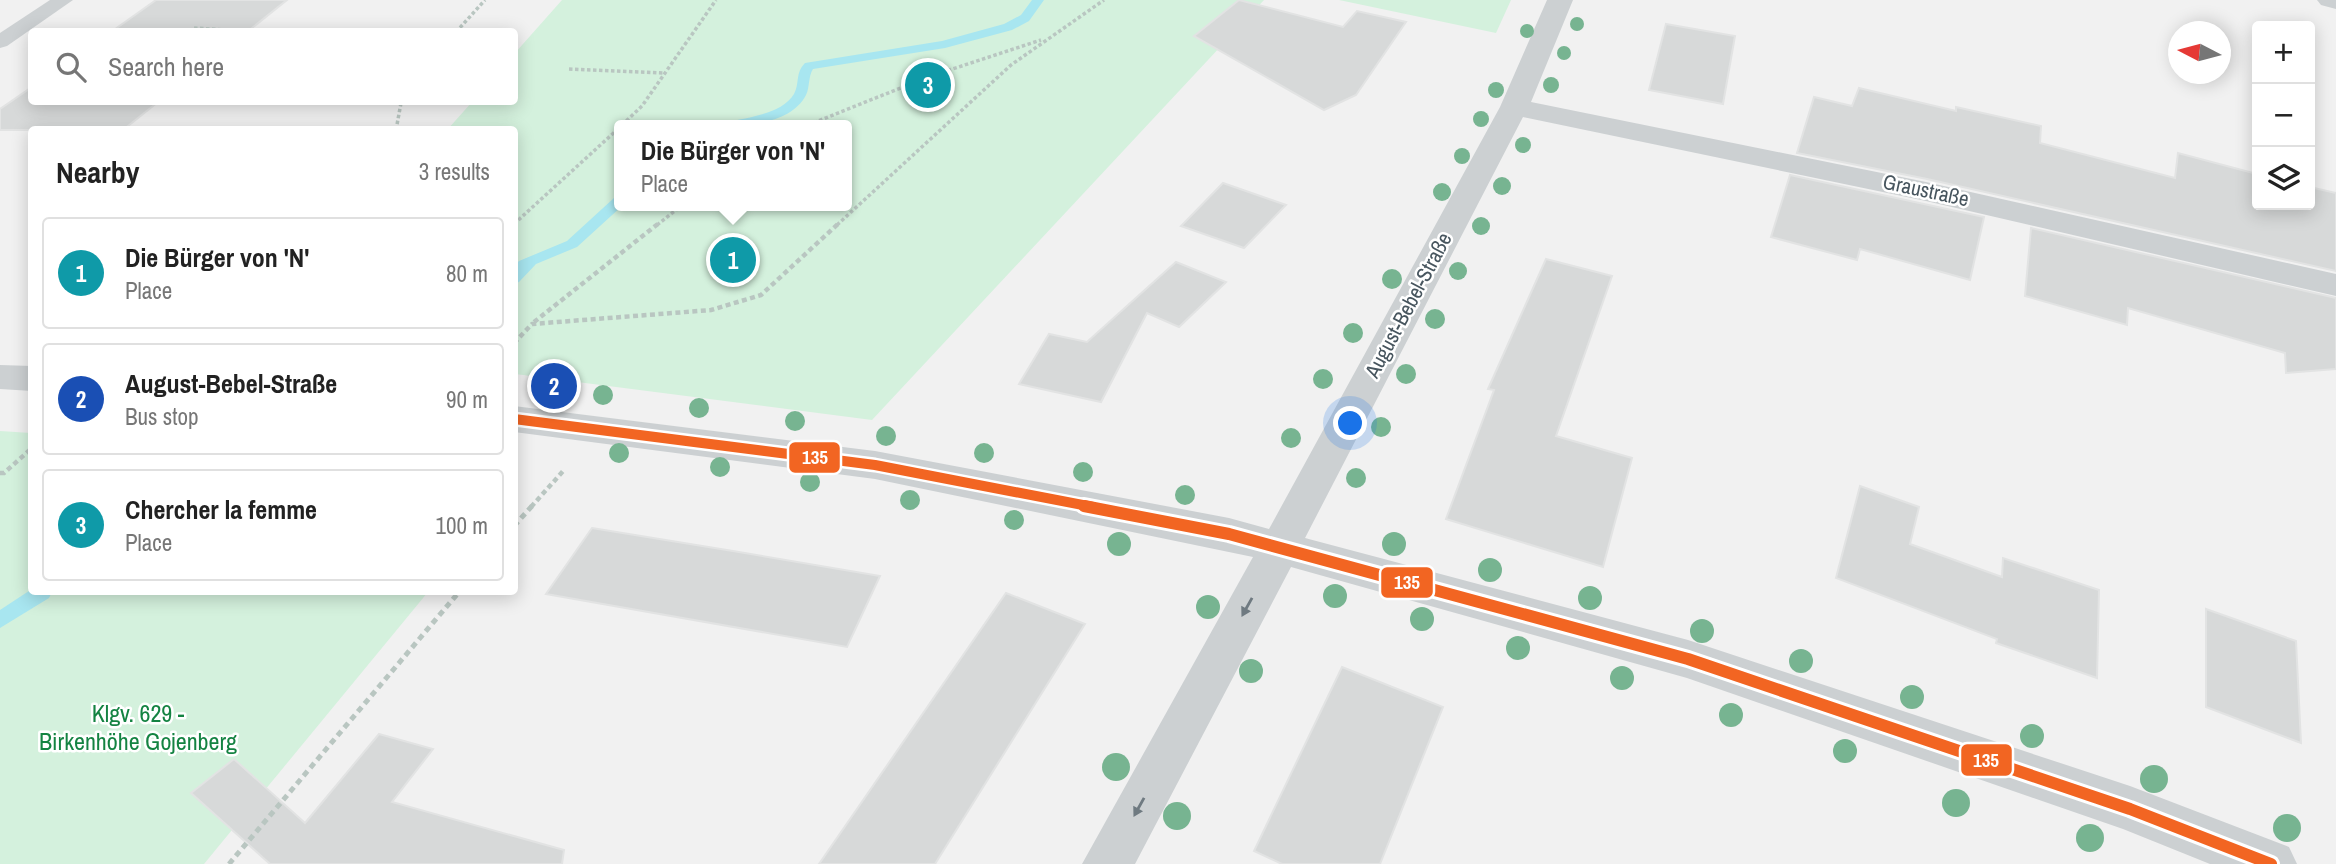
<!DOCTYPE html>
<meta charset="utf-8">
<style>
:root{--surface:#fff;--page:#f6f6f6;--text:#222;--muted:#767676;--line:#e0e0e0;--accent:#828c91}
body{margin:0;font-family:"Archivo Narrow",sans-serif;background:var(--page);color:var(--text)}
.controls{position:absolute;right:21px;top:21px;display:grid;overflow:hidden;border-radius:7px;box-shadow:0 4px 18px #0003}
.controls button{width:63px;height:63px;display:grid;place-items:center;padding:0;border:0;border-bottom:2px solid var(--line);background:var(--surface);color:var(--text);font:35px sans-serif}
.compass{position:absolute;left:2168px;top:21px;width:63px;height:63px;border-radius:50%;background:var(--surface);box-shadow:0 4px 18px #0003;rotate:276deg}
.you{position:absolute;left:1351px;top:424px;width:24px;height:24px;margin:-18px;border:5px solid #fff;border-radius:50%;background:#1a73e8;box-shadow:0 0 0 10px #1a73e833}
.badge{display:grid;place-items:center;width:46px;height:46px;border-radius:50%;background:var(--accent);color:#fff;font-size:23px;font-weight:700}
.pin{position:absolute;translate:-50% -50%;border:4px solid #fff;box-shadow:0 2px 7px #0006}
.popup{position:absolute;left:614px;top:120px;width:238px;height:91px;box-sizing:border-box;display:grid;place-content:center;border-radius:7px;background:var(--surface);filter:drop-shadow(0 2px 5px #0005);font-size:23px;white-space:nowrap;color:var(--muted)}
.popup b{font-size:26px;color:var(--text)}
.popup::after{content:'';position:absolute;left:50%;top:100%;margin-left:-14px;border:14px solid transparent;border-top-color:var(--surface)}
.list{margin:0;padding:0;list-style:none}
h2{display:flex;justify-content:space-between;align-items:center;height:91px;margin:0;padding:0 28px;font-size:30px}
h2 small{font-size:23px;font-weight:400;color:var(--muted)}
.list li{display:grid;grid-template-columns:46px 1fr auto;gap:21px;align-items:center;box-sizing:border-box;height:112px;margin:0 14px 14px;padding:0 14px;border:2px solid var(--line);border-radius:7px}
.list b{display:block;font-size:26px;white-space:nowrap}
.list p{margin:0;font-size:23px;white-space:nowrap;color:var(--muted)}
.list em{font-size:23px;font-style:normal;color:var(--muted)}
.icon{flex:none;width:38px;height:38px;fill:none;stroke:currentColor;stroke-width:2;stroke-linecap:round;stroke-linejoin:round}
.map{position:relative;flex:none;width:2336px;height:864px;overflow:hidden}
.search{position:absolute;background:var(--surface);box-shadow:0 4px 18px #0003;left:28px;top:28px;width:490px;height:77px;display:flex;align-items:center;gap:18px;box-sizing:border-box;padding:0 24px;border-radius:7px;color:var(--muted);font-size:26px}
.panel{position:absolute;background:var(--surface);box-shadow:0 4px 18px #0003;left:28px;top:126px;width:490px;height:469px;border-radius:7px}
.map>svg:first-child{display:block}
</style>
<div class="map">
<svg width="2336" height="864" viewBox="0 0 2336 864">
<rect width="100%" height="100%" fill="#f1f1f1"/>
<g fill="#d4f1dd" fill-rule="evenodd">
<path d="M562,0H1264L872,420L515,374L514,130H447L472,102H514L515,53ZM619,125H847V206H619Z"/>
<polygon points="1339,0 1511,0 1496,33"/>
<polygon points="0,431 31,433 32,592 428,592 204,864 0,864"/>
</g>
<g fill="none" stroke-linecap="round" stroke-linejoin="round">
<g fill="#a8e6f0" fill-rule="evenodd">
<path d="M1032,0H1044L1029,21L1012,30L945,48L813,69C808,77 810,87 806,95C792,122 752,126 726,125L728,122C749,117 782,114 794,94C800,83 795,73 805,63L942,41L1004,24L1021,15Z"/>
<polygon points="619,197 619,206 622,206 577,247 536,264 519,282 514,284 514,266 519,261 567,241 614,198"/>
<polygon points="32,589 32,592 52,592 49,598 0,628 0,610"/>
</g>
</g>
<g fill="#d7d9d9" stroke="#e2e3e3" stroke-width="2">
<polygon points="156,0 287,0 247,32 111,32"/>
<polygon points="1239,0 1343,27 1357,11 1406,22 1356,95 1324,110 1194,36"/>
<polygon points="1666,24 1735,36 1723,104 1649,90"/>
<polygon points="32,87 32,102 158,102 123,130 0,130 0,109"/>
<polygon points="1859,88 1956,111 1956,107 2041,126 2040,143 2175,178 2178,153 2257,174 2257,205 2310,205 2310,187 2336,193 2336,271 1927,179 1797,153 1814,97 1852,106"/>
<polygon points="1790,175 1984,217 1970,280 1860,249 1857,260 1771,237"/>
<polygon points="1223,183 1286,205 1244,248 1181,226"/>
<polygon points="2031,228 2336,298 2336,369 2286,373 2285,353 2128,308 2127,325 2025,296"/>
<polygon points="1546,259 1612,276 1556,436 1632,458 1603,567 1446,519 1494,390 1488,389"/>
<polygon points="1176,262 1226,282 1179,327 1147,313 1101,402 1019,384 1049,334 1087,342"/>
<polygon points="1860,486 1919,507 1910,544 2002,577 2003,558 2099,590 2097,678 1996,643 1997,639 1836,578"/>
<polygon points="592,528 733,551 880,576 847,647 546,594"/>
<polygon points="1006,593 1085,624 935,864 819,864"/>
<polygon points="2206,609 2296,641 2301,743 2206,707"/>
<polygon points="1342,667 1443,707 1380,864 1282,864 1254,851"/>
<polygon points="379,734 433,749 392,802 564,850 562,864 270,864 191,793 234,759 305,823"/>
</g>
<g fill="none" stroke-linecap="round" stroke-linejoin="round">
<g stroke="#b9c6c1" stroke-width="3.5" stroke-dasharray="3.5 2.5" stroke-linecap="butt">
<polyline points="194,28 260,32"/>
<polyline points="456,32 485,0"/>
<polyline points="569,69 664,73"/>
<polyline points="622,125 642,106 716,0"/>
<polyline points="808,125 928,77 1041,40"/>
<polyline points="396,130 401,103 397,102"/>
<polyline points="514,224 619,128"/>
<polyline points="657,225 681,206"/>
<polyline points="837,225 1011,65 1104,0"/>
</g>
<g stroke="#b9c6c1" stroke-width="4.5" stroke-dasharray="5 3.5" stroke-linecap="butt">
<polyline points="534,322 659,223"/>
<polyline points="514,343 532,324 711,310 761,295 839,223"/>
<polyline points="0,473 4,473 32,448"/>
<polyline points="531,507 565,469"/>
</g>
<g stroke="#b9c6c1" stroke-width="5" stroke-dasharray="6 4.5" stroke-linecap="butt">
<polyline points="514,526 532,506"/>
<polyline points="229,864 459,592"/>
</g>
<polygon fill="#ccd0d2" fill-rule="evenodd" points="50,0 73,0 7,46 0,48 0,33"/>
<g fill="#ccd0d2" fill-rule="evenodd">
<polygon points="1547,0 1573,0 1531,102 1926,182 2336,274 2336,296 1926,201 1523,117 1305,538 1688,640 2130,786 2289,847 2297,864 2210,864 2123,829 1687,678 1291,567 1135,864 1082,864 1253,557 875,479 514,432 514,406 875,451 1229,518 1269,529 1500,107"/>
<polygon points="2317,0 2336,0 2336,9 2321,5"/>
<polygon points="0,365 32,366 32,391 0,389"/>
</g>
<g stroke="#fff" stroke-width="15">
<polyline id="bus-1-far1" points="514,419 875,465 1093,507"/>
</g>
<g stroke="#fff" stroke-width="18">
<polyline id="bus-1" points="1084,506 1229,534 1688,659 2130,809 2271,864"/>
</g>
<use href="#bus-1-far1" stroke="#f26522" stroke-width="10"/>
<use href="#bus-1" stroke="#f26522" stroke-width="12"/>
</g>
<g fill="#77b491">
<circle cx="1577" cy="24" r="7"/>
<circle cx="1527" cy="31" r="7"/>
<circle cx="1564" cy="53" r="7"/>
<circle cx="1551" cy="85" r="8"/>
<circle cx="1496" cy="90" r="8"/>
<circle cx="1481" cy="119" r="8"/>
<circle cx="1523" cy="145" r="8"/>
<circle cx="1462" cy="156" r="8"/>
<circle cx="1502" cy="186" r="9"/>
<circle cx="1442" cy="192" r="9"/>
<circle cx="1481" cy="226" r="9"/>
<circle cx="1458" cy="271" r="9"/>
<circle cx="1392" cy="279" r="10"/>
<circle cx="1435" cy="319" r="10"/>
<circle cx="1353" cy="333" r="10"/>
<circle cx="1406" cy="374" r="10"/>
<circle cx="1323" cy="379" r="10"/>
<circle cx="603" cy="395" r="10"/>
<circle cx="699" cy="408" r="10"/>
<circle cx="795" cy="421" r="10"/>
<circle cx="1381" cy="427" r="10"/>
<circle cx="886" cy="436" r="10"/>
<circle cx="1291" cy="438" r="10"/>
<circle cx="619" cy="453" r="10"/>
<circle cx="984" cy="453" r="10"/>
<circle cx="720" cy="467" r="10"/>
<circle cx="1083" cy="472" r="10"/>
<circle cx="1356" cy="478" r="10"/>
<circle cx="810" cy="482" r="10"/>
<circle cx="1185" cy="495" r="10"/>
<circle cx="910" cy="500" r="10"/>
<circle cx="1014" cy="520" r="10"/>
<circle cx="1119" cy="544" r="12"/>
<circle cx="1394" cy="544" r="12"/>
<circle cx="1490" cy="570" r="12"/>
<circle cx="1335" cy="596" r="12"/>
<circle cx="1590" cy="598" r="12"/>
<circle cx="1208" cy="607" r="12"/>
<circle cx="1422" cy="619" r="12"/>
<circle cx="1702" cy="631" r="12"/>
<circle cx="1518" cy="648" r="12"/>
<circle cx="1801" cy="661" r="12"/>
<circle cx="1251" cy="671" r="12"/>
<circle cx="1622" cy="678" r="12"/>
<circle cx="1912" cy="697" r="12"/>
<circle cx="1731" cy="715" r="12"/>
<circle cx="2032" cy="736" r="12"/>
<circle cx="1845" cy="751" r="12"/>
<circle cx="1116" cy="767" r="14"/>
<circle cx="2154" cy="779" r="14"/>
<circle cx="1956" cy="803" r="14"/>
<circle cx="1177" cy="816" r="14"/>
<circle cx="2287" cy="828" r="14"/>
<circle cx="2090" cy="838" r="14"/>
</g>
<defs><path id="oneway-solid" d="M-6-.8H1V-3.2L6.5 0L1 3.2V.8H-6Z" transform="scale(1.75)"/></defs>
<g fill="#6f7a81">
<use href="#oneway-solid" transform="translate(1247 607) rotate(119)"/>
<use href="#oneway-solid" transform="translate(1139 807) rotate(119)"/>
</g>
<g text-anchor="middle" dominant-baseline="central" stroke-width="5" stroke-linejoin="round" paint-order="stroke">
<g font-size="21" fill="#47555e" stroke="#fff">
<text transform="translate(1926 190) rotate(12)">Graustraße</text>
<text transform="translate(1408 305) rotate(-62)">August-Bebel-Straße</text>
</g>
<g font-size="24" fill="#148342" stroke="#fff">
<text x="138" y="713">Klgv. 629 -<tspan x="138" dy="28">Birkenhöhe Gojenberg</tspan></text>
</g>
</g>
<g stroke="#fff" stroke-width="2.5">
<rect x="788" y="441" width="53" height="33" rx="7" fill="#f26522"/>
<rect x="1380" y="566" width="54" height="33" rx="7" fill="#f26522"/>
<rect x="1960" y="743" width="53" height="34" rx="7" fill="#f26522"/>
</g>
<g font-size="19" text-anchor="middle" font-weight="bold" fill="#fff">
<text x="815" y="464">135</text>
<text x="1407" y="589">135</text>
<text x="1986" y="767">135</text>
</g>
</svg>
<div class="controls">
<button>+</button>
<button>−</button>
<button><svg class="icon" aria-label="layers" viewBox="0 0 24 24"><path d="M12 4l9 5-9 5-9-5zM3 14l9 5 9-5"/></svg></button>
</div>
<svg class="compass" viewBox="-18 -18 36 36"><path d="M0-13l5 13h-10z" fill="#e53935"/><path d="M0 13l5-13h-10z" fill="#767676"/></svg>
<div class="you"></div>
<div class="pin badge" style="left:733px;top:260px;background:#0f9aa8">1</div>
<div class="popup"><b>Die Bürger von 'N'</b>Place</div>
<div class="pin badge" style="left:554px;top:386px;background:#1a4fb4">2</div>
<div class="pin badge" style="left:928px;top:85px;background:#0f9aa8">3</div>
<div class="search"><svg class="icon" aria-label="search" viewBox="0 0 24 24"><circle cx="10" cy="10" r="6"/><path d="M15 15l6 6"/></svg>Search here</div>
<section class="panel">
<h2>Nearby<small>3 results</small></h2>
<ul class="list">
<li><span class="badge" style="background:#0f9aa8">1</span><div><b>Die Bürger von 'N'</b><p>Place</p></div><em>80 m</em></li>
<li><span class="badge" style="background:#1a4fb4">2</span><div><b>August-Bebel-Straße</b><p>Bus stop</p></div><em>90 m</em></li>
<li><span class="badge" style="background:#0f9aa8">3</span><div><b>Chercher la femme</b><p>Place</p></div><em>100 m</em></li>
</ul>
</section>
</div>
